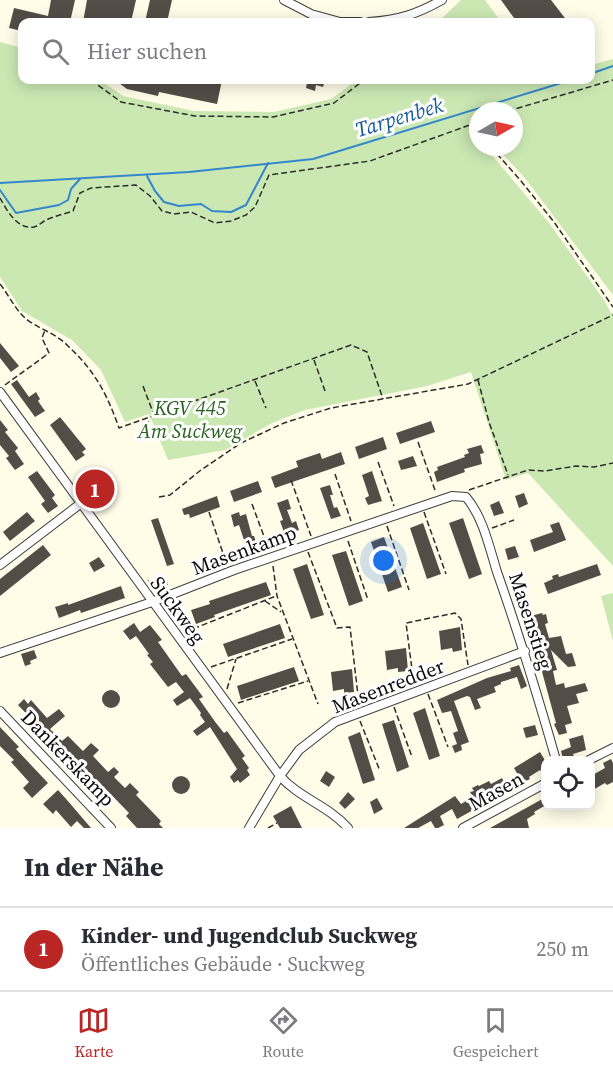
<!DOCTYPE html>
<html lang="de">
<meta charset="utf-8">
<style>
:root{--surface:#fff;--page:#f2f2f3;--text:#2b2b33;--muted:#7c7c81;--line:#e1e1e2;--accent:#ba2624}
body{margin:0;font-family:"Source Serif 4",serif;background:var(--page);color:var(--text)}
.controls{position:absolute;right:18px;bottom:18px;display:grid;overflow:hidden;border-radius:12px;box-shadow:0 3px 15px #0003}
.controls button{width:54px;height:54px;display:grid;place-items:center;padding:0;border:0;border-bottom:2px solid var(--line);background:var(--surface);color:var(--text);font:30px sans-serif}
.compass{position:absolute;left:469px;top:102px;width:54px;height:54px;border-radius:50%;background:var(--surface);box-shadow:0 3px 15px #0003;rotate:81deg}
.you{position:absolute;left:384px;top:561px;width:21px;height:21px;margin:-15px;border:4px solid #fff;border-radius:50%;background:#1a73e8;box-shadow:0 0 0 9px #1a73e833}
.badge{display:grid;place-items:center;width:39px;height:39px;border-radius:50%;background:var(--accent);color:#fff;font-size:20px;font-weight:700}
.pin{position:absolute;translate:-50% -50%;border:3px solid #fff;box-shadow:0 2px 6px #0006}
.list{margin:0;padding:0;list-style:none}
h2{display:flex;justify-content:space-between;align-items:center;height:78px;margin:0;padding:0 24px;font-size:26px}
h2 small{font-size:20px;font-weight:400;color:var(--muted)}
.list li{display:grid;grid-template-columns:39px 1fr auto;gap:18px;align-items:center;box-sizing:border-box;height:84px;padding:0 24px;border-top:2px solid var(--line)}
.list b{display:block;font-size:22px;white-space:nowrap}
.list p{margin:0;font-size:20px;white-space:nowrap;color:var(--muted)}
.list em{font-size:20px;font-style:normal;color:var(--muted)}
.icon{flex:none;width:33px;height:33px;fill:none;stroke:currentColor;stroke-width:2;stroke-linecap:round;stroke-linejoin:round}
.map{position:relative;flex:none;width:613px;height:828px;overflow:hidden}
.search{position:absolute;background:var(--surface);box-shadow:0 3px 15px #0003;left:18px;right:18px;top:18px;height:66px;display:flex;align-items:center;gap:15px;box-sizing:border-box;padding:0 21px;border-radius:12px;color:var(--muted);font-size:22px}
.sheet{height:162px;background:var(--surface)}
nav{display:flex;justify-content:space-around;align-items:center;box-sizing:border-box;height:84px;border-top:2px solid var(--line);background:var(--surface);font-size:16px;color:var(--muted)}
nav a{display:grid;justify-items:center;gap:3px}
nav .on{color:var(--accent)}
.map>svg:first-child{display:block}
</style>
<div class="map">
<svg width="613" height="828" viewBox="0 0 613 828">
<rect width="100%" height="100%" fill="#fffce8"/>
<g fill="#cbe8b3">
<polygon points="461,0 485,0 501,22 438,22"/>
<polygon points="0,42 22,48 22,80 100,80 123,96 194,111 274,112 331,99 357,80 590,80 591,65 613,59 613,295 525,178 496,147 514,147 514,111 478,111 478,147 485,147 549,223 604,300 611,313 613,313 613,566 528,473 506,480 471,372 427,386 305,410 272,423 225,450 168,460 149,414 125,422 101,370 72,340 22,311 0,277"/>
<polygon points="613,593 613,641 601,596"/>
</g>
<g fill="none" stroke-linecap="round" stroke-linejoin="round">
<g stroke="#3487cd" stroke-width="2">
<polyline points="590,74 613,66"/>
<polyline points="147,176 155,191 164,202 179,206 201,204 212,211 231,212 246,205 268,163"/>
<polyline points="0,183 189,172 313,159 571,80"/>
<polyline points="0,190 16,213 59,205 68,200 71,189 80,179"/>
</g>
</g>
<g fill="#534d47">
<polygon points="51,0 75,0 70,22 22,22 22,31 9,28 14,8 48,16"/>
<polygon points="87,0 136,0 131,22 83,22"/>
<polygon points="150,0 172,0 167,22 145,22"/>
<polygon points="501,0 551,0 568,22 517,22"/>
<polygon points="115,80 222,80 217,104 159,92 158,96 127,89"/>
<polygon points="304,80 325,80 323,87 316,85 315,91 306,88 307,83 304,82"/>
<polygon points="0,343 19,366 11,372 0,358"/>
<polygon points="17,380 29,397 36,392 40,399 38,401 45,411 35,417 11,384"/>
<polygon points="60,417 86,449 82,452 85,455 76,461 50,425"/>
<polygon points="0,420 8,430 5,432 18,448 15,451 24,464 15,470 6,458 9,456 0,445"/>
<polygon points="431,421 435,432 400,444 396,433"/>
<polygon points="383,437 387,449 359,459 355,447"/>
<polygon points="481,445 484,453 480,454 482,464 464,469 465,472 437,482 434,472 438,470 437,467 465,457 464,455 469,453 467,449"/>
<polygon points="341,452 345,464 275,488 271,477 298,467 296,461 320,453 322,459"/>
<polygon points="413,456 417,466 401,470 398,461"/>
<polygon points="104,470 110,478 101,485 105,491 96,498 85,483"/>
<polygon points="37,471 55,495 52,498 58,506 48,513 41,504 45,501 28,477"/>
<polygon points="372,471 382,501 368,505 365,498 369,496 362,475"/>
<polygon points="258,481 262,492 234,502 230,491"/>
<polygon points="330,485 333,495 330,495 334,508 337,507 341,516 331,519 320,488"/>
<polygon points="524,493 528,504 519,508 515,496"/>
<polygon points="217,496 220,507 190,518 189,514 184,515 182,509"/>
<polygon points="288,499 291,509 287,510 292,523 296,521 299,530 285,535 280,521 283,520 277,503"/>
<polygon points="499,501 504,513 494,516 490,505"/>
<polygon points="27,512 35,521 10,541 3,532"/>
<polygon points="239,512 240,516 246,514 252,536 254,536 257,545 247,549 239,525 234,527 231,515"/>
<polygon points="158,518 174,564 167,566 151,520"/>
<polygon points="463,518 482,574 469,579 449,523"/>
<polygon points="559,522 566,540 534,552 530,540 553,532 550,525"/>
<polygon points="423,523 441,574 427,579 410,528"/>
<polygon points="384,537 402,587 388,592 371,542"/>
<polygon points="43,545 51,555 0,596 0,579"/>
<polygon points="515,546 519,557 508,560 505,549"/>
<polygon points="346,551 363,601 349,606 332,555"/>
<polygon points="99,557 105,566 94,572 89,563"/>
<polygon points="307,564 324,615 311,619 293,569"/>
<polygon points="597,564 601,575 548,594 544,583 553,579 552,576 558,574 559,577"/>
<polygon points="266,582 271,595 214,615 215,617 196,624 191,610 210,604 209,601"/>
<polygon points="121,586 125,598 81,613 80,610 59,618 55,607 68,603 68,605"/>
<polygon points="542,613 543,615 546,614 548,623 545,624 549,638 561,636 566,654 572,653 576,666 568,667 551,650 557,670 553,671 556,685 564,683 565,688 585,683 588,691 576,694 579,703 567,706 572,723 565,725 567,733 559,735 554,724 556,723 527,617"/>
<polygon points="134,623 140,632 150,625 162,640 158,642 182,676 186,674 203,697 199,699 216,723 224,733 227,731 245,756 242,758 249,768 247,770 250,775 240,783 238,780 234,783 230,777 237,769 210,727 197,736 193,731 205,722 200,715 201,713 190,698 177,706 173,700 184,692 176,682 168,687 150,664 153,662 147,655 149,654 136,636 130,640 123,631"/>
<polygon points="280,624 285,638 228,657 223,644"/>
<polygon points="460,627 462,650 453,652 452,648 441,650 439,631"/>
<polygon points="406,648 408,671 398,672 398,668 387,670 385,651"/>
<polygon points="34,650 37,658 30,661 31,664 25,666 21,654"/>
<polygon points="519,665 527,686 521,689 517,677 501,682 501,684 494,687 496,692 477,699 481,708 475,710 470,697 467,696 454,701 469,742 461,745 462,750 455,753 452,746 457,744 453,733 458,731 451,711 442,713 437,700 487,678 511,671 510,668"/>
<polygon points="294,667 299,681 241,700 237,686"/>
<polygon points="352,669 354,692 344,693 344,689 333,691 331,672"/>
<circle cx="111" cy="699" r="9"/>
<polygon points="24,699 28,704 31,700 47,718 59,709 65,716 50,729 62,741 68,736 83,751 91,743 99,750 93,756 108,772 114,767 119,772 114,777 125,788 130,783 139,792 136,795 161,821 159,824 163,828 137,828 126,816 129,813 96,779 93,782 67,754 63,759 41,735 44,732 18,705"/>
<polygon points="425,708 440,756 429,760 413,713"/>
<polygon points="394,720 409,767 397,772 382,724"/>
<polygon points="535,725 538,735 526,738 523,728"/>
<polygon points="0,727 19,747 16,749 48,783 32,798 23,788 29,782 11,762 14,760 0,746"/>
<polygon points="360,732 375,780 363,784 348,737"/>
<polygon points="583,735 586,750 573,754 574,757 563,759 561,751 571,747 569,739"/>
<polygon points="540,752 546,762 546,777 540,770 529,777 530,779 497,796 496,793 485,800 486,803 457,819 452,809 440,816 444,825 438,828 435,828 431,821 418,828 404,828 455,796 461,804 473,797 470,792 474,791 472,788 478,785 479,786 489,781 491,784 502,778 505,784 519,777 514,768"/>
<polygon points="611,759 613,763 613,782 607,785 605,783 591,791 591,776 605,768 603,763"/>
<polygon points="326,771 335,777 329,787 320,781"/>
<circle cx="181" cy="785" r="9"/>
<polygon points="58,790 67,800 91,828 84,828 77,821 71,827 56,810 53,814 43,804"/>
<polygon points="348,792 355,799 345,809 339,803"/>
<polygon points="546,797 546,805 534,812 535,814 527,819 529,828 490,828"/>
<polygon points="377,798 383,809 374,814 370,802"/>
<polygon points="291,806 302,828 280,828 273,816"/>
</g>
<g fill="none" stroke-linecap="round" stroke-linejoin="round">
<g stroke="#3e3e3e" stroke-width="10">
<g id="minor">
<polyline points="284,0 311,14 340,22 360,22"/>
<path d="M369,22C399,20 417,14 442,0"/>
<path d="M0,392L280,776C299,798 329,806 348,828"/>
<polyline points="0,565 80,504"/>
<path d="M0,653L152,602L234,570L452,496L466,497C483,517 489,546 497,572C519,634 538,697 556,760"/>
<polyline points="0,711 111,828"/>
<polyline points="589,760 613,748"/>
<polyline points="249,828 280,776 299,750 335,722 525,651"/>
<polyline points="463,828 546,783"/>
</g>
</g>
<g stroke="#2d2d2d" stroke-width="1.5" stroke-dasharray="6 3" stroke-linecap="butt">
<polyline points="91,80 121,102 195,116 273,117 334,103 364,80"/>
<polyline points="508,111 613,80"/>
<polyline points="472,125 478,130"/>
<polyline points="491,147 521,181 554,222 613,307"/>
<path d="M0,198C6,209 17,230 34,227C38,226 42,222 46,220C55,216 64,214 73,211L80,193L91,188L136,185L150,196L162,211L174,214L191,212L215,223L231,221L246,215L255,207L269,175L370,161L478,122"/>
<path d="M0,284C8,294 15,309 25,318C36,328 56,333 68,346C95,371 107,394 119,428L351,345L367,352L383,399"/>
<polyline points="314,360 325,391"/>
<polyline points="478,380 489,422 508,475"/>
<polyline points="255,381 266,408"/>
<polyline points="5,385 49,353 42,338 45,330"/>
<polyline points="143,386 154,415"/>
<polyline points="147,427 149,419"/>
<polyline points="418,442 436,493"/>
<polyline points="378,462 394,506"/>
<polyline points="335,474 351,521"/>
<polyline points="291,480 311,536"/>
<polyline points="469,490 528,470 545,471 576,466 594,467 613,463"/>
<polyline points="159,497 170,495 201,470 241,443 284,423 331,408 468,384 613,315"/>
<polyline points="252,504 269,550"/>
<polyline points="209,512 227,565"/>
<polyline points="424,512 446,574"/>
<polyline points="387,526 409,590"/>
<polyline points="492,528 514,520"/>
<polyline points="348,541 368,600"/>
<polyline points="308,552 337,628 350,627 359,704"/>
<polyline points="273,566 277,596 318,704"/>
<polyline points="148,581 168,584"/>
<polyline points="265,601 281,612"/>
<polyline points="185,632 276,596"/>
<polyline points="211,667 292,639"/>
<polyline points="414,685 406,623 455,613 461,619 468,665"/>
<polyline points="227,689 236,659"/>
<polyline points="428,694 448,747"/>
<polyline points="238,703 308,681"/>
<polyline points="394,707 412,757"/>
<polyline points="360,721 380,771"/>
<polyline points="268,828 277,823"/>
</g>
<use href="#minor" stroke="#fff" stroke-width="8"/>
</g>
<g text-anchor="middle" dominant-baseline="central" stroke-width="6" stroke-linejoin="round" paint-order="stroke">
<g font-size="20" font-style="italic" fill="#26611c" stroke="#fff">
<text x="190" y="408">KGV 445<tspan x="190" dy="23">Am Suckweg</tspan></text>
</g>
<g font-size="20" fill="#0b0b0b" stroke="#fff">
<text transform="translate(244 550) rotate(-20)">Masenkamp</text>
<text transform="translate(178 610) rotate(54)">Suckweg</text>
<text transform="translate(531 621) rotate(72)">Masenstieg</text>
<text transform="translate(388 686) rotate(-21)">Masenredder</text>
<text transform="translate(68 758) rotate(46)">Dankerskamp</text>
<text transform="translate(496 791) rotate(-29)">Masen</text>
</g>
<g font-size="21" font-style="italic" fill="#15589b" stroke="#fff">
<text transform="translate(399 117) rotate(-17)">Tarpenbek</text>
</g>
</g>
</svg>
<div class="controls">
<button><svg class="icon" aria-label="locate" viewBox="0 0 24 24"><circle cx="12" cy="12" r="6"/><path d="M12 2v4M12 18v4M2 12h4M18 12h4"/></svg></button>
</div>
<svg class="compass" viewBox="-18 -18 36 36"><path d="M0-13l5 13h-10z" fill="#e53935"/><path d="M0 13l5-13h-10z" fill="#7c7c81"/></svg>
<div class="you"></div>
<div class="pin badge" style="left:95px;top:489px">1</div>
<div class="search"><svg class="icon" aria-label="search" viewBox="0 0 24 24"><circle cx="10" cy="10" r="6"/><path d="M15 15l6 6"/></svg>Hier suchen</div>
</div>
<section class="sheet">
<h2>In der Nähe<small></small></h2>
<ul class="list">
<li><span class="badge">1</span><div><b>Kinder- und Jugendclub Suckweg</b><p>Öffentliches Gebäude · Suckweg</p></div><em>250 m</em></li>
</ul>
</section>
<nav>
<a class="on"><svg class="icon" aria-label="map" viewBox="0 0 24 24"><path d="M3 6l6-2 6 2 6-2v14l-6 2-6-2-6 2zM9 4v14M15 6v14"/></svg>Karte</a>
<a><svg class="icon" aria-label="directions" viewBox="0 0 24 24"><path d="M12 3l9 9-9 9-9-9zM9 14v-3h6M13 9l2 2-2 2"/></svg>Route</a>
<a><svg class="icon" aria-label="saved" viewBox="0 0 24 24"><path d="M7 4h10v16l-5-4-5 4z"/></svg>Gespeichert</a>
</nav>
